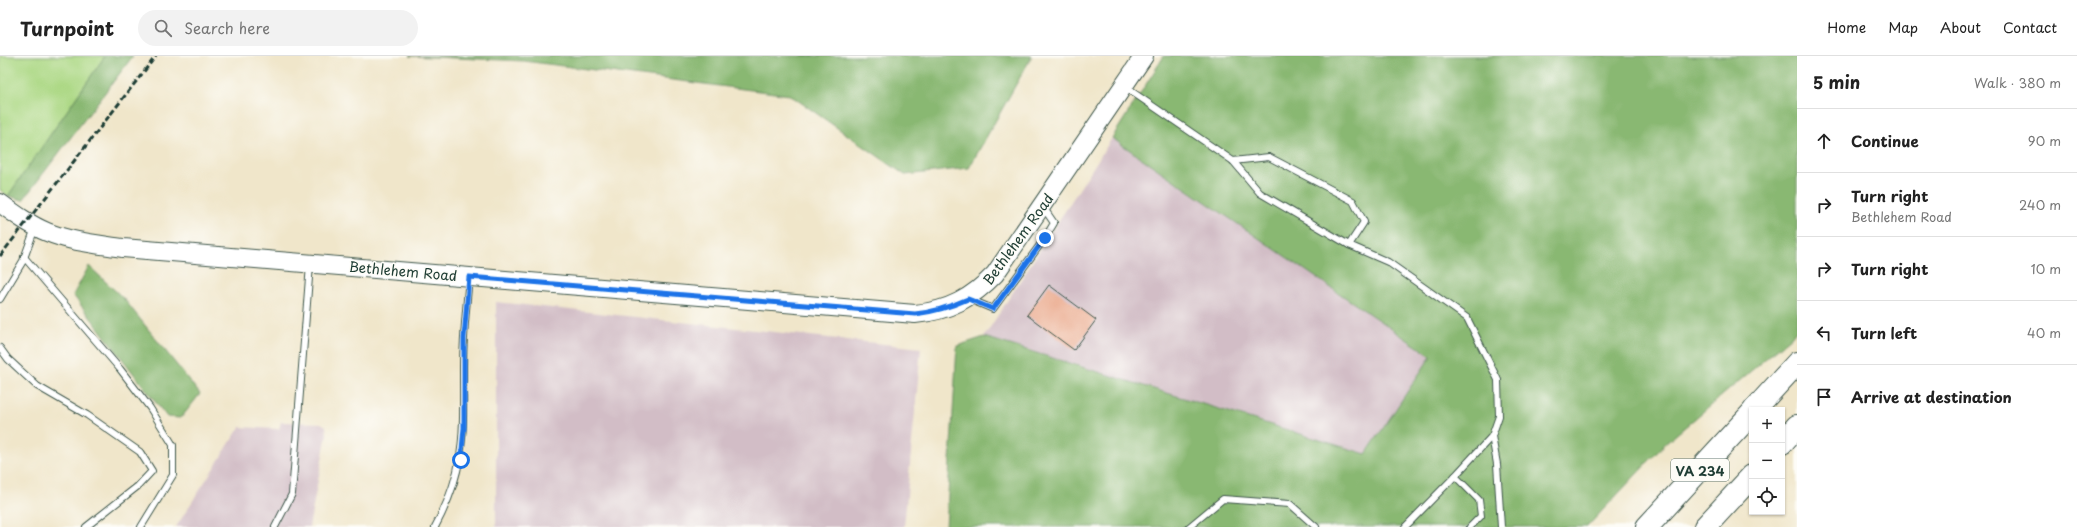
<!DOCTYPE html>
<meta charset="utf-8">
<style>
:root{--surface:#fff;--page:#f2f2f2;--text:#222;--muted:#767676;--line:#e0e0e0}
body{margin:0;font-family:"Playpen Sans",sans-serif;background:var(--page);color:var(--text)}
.controls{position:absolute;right:12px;bottom:12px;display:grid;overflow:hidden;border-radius:0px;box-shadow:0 1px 3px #0004}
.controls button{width:36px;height:36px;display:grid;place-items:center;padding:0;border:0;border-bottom:1px solid var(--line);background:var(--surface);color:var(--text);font:20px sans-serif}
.stop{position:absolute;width:12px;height:12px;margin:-9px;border:3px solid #1a73e8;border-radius:50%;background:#fff}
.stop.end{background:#1a73e8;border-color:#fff;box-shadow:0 1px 4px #0008}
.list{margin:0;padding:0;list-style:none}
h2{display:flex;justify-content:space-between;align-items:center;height:52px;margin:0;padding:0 16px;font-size:17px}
h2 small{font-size:13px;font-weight:400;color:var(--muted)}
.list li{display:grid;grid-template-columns:26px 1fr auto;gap:12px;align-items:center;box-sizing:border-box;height:64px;padding:0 16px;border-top:1px solid var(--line)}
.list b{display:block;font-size:15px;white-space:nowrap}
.list p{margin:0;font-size:13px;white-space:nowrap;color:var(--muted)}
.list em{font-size:13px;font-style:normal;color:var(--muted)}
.icon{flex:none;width:22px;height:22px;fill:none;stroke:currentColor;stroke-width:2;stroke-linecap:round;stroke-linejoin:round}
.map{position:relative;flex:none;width:1797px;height:471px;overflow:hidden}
header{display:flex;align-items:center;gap:24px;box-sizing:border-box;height:56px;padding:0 20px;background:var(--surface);border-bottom:1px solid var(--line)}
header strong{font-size:19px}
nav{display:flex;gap:22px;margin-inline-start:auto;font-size:14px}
.search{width:280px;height:36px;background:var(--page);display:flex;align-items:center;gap:10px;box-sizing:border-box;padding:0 14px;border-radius:22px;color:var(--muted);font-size:15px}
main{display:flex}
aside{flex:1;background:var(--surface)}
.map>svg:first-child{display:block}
</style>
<header>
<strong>Turnpoint</strong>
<div class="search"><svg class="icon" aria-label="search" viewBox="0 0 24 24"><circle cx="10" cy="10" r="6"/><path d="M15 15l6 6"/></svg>Search here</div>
<nav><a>Home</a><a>Map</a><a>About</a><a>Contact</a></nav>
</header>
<main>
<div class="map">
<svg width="1797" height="471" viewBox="0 0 1797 471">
<rect width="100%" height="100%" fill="#fdfcf7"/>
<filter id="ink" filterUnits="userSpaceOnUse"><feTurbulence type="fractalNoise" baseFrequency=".025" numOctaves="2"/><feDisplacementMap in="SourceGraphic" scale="8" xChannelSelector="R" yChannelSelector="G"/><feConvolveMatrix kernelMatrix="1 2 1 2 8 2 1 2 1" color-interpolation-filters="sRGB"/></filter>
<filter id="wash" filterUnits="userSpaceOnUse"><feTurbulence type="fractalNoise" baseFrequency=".012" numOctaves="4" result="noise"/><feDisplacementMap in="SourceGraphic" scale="16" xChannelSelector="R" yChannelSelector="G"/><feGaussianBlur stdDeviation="0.9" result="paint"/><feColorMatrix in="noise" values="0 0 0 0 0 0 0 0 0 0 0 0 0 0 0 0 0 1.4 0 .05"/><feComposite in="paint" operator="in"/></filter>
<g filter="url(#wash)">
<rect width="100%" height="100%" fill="#f0e6ca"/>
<g fill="#d2bdc6">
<polygon points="1112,82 1431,300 1366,398 984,281"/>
<polygon points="496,246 921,292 904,471 496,471"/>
<polygon points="281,366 321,367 326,370 327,378 309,471 176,471 240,371 279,373"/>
</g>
<polygon fill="#acd884" stroke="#668a5c" points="0,0 105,0 8,140 0,134"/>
<g fill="#89b872" stroke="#547a53">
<polygon points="105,0 133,0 23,144 8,140"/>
<polygon points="409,0 1032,0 969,112 905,119 790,39 524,5"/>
<polygon points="1164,0 1797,0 1797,273 1791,281 1665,388 1587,471 946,471 957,290 984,281 1366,398 1431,300 1112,82"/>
<polygon points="89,210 124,243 200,338 181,362 167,361 73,239"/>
</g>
<g id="blocks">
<polygon fill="#eaa78a" points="1049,229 1096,264 1074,294 1027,259"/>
</g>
</g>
<g filter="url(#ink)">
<use href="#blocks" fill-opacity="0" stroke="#3e564a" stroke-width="1"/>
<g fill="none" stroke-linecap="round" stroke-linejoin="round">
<g stroke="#3e564a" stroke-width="8">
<g id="lane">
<polyline points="1125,31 1233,105 1260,137 1349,189 1388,206 1467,262 1498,324 1499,360 1492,380 1497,408 1501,471"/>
<polyline points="1233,105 1269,101 1353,145 1364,166 1349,189"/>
<polyline points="24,201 120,313 150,352 173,389 173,419 141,471"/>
<polyline points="0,243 23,205 35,172"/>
<polyline points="969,243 993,253 1045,182 1054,167 1043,151"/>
<polyline points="0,292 8,303 37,330 87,359 140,396 152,415 138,430 86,471"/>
<polyline points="1455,420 1492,380"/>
<polyline points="275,471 292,438 310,209"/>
<path d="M435,471C467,412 463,375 463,311C463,281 466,252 469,222"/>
<polyline points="1189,471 1223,443 1290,448 1316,471"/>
<polyline points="1405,471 1455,420 1479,444 1481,460 1470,471"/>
</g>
</g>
<g stroke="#3e564a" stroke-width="20">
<path id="secondary" d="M0,147C15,158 30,169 47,176C71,186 97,188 123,192L915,258C949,255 972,242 995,218L1144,0"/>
</g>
<g stroke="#3e564a" stroke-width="24">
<g id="highway">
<polyline points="1754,354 1797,307"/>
<polyline points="1782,387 1797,370"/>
<polyline points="1647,471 1752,357"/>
<polyline points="1705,471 1752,420"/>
</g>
</g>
<use href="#lane" stroke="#fff" stroke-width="6"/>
<use href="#secondary" stroke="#fff" stroke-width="18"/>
<use href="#highway" stroke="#fff" stroke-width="22"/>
<polyline stroke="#1f3d34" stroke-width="3" stroke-dasharray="6 3" stroke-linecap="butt" points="0,200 156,0"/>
</g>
</g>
<g fill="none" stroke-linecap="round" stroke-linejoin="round" filter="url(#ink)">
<path stroke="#1a73e8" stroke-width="5" d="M461,404L464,372V282L469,221L915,258C934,256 950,251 968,243L993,253L1045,182"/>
</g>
<g text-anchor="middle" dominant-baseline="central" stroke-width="3" stroke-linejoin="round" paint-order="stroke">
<rect fill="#fdfcf7" stroke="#62766e" stroke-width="1" x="1671" y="403" width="58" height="22" rx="3"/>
<g font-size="13" font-weight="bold" fill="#1f3d34">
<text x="1700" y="414">VA 234</text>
</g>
<g font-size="14" fill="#1f3d34" stroke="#fdfcf7">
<text transform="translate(1018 183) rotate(-54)">Bethlehem Road</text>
<text transform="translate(403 215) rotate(5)">Bethlehem Road</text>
</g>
</g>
</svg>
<div class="controls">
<button>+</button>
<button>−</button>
<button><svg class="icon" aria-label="locate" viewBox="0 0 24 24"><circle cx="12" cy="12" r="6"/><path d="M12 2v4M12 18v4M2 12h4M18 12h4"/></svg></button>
</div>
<div class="stop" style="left:461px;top:404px"></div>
<div class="stop end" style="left:1045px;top:182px"></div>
</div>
<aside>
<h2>5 min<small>Walk · 380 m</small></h2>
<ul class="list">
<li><svg class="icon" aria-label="ahead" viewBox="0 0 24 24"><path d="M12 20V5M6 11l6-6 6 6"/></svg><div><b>Continue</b></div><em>90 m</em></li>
<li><svg class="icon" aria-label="right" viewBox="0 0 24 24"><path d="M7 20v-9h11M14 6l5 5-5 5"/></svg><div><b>Turn right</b><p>Bethlehem Road</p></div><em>240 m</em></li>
<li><svg class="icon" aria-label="right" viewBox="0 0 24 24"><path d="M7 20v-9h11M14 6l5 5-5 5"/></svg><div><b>Turn right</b></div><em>10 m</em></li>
<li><svg class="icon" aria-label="left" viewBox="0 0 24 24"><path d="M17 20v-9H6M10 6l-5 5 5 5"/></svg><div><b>Turn left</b></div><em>40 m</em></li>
<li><svg class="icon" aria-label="arrive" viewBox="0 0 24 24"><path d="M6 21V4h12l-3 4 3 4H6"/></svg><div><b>Arrive at destination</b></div></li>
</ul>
</aside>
</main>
